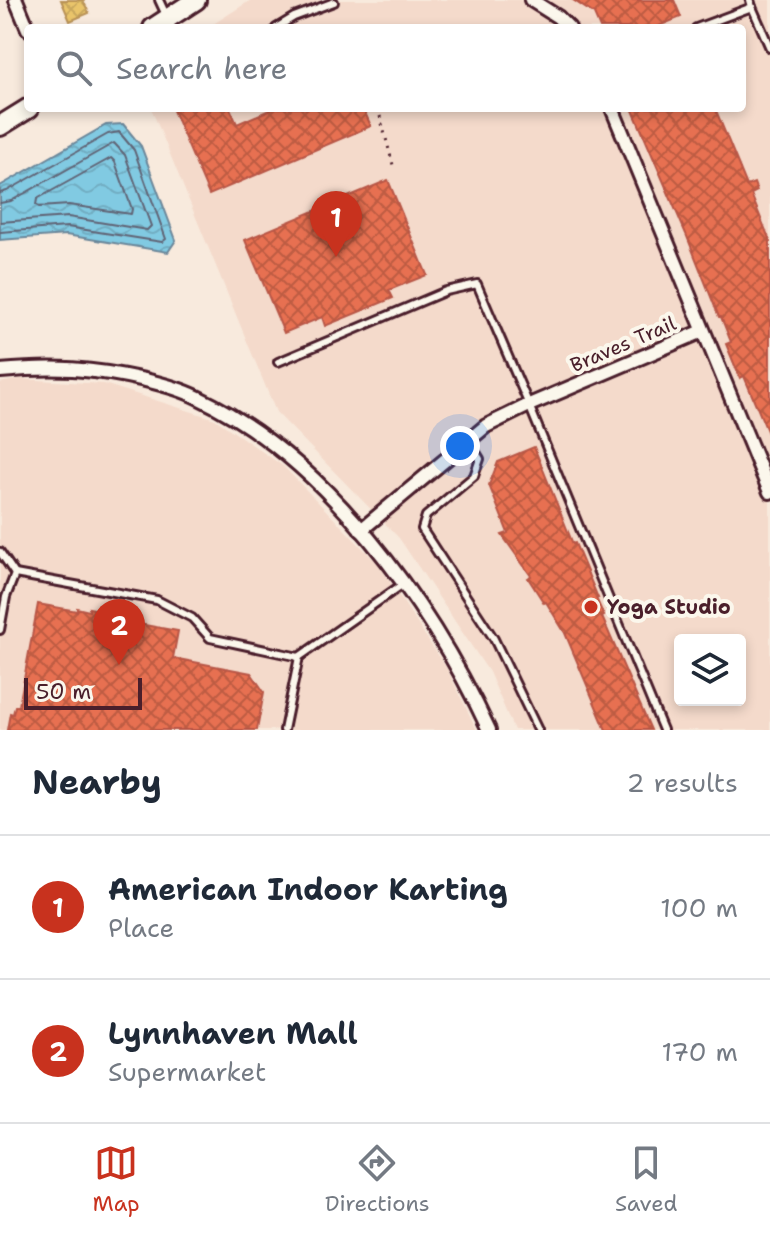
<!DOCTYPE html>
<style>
:root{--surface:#fff;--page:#f6f6f7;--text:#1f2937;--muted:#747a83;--line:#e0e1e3;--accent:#c8321e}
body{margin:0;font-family:"Shantell Sans",sans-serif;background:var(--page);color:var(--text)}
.controls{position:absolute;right:24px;bottom:24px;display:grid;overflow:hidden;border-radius:8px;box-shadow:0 4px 12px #0003}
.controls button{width:72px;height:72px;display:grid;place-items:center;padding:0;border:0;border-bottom:2px solid var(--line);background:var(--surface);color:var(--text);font:40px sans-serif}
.scale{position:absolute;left:24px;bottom:20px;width:118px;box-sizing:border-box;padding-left:8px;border:4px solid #4a1f2b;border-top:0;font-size:22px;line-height:28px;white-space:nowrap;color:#4a1f2b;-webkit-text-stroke:6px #fbf7ec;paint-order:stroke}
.you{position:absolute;left:460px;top:446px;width:28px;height:28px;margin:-20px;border:6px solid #fff;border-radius:50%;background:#1a73e8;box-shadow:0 0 0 12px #1a73e833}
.badge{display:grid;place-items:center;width:52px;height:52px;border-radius:50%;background:var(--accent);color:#fff;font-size:26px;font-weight:700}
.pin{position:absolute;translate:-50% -66px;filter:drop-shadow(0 2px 4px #0008)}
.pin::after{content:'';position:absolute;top:42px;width:28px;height:24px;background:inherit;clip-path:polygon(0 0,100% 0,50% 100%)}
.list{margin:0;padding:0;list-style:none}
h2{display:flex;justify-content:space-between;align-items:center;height:104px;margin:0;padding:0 32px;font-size:34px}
h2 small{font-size:26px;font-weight:400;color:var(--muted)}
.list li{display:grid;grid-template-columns:52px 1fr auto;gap:24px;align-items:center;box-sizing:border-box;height:144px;padding:0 32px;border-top:2px solid var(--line)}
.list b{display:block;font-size:30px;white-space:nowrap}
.list p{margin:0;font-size:26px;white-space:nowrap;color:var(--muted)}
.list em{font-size:26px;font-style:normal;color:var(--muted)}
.icon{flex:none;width:44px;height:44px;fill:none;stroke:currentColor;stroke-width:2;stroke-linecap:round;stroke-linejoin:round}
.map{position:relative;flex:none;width:770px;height:730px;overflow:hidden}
.search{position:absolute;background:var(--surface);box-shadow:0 4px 12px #0003;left:24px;right:24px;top:24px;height:88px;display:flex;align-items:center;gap:20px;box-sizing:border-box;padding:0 28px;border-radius:8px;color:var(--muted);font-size:30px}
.sheet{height:392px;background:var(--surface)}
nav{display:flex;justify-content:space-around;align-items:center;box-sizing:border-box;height:112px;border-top:2px solid var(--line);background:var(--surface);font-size:22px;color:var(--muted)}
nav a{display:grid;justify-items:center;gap:4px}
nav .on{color:var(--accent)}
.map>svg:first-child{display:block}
</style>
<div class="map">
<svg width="770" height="730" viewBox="0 0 770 730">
<defs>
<pattern id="water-waves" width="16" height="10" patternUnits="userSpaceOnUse" patternTransform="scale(2)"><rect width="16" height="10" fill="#81cae2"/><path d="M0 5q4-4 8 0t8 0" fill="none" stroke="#71adc2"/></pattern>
<pattern id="homes-cross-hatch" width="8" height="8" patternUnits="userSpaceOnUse" patternTransform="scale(2)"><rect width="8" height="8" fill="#e9c46a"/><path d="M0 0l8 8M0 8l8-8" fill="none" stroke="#c9a85c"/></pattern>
<pattern id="shops-cross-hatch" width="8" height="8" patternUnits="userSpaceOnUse" patternTransform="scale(2)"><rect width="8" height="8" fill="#e76f51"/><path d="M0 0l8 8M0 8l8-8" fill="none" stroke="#bd5b43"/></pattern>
</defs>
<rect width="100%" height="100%" fill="#f8eadd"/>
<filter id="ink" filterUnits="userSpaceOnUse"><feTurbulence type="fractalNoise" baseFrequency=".0125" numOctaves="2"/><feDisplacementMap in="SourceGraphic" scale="16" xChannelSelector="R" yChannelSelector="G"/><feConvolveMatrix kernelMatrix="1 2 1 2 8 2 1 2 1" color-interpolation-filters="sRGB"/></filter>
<g filter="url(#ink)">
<g fill="#f4dacb" fill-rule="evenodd">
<path d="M251,0H770V730H514L489,672L399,538L276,412L151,108H742V28H207ZM680,640H740V700H680Z"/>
<polygon points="20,379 104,384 215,419 283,466 379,565 447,669 477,730 0,730 0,383"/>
</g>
<polygon fill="url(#water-waves)" stroke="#6b8699" stroke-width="2" points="123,124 141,146 176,240 168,252 66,235 0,240 0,186 106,125"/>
<polygon fill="url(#homes-cross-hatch)" stroke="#b99257" stroke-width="2" points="61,0 83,0 89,13 70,21"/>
<g fill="url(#shops-cross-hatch)" stroke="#b85746" stroke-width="2">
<polygon points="573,0 674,0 681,17 654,28 600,28 594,14"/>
<polygon points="172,108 230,108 237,124 274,108 363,108 371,126 209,195"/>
<polygon points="632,108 715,108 747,186 754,183 757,191 751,194 770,241 770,438 744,376 740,378 726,344 731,342 721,317 719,317 686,234"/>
<polygon points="388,180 427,275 389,290 393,298 325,326 322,317 284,333 245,240"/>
<polygon points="534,447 573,544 575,543 598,598 596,598 604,616 602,617 651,730 606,730 565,633 546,602 544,603 528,578 531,576 502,535 508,533 489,485 498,462"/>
<polygon points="38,604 77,611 77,608 89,611 89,608 130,616 129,618 140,621 139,624 178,631 173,658 251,673 264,692 257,730 7,730 10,713 13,714 15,706 19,706"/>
</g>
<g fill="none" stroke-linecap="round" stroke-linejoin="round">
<g stroke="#606374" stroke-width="2">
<polygon points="111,158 115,162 132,209 131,214 69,205 39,207 36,205 37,199"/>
<polyline points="0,193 7,191 108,134 119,132 134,150 166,239 162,242 67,227 0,232"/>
<polyline points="0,203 11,201 114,143 125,155 151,226 147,230 68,217 0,222"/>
</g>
<g stroke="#4a1f2b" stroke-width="12">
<g id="lane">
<polyline points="159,0 172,28"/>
<polyline points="752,7 770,48"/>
<polyline points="276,28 294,17 334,2"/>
<polyline points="696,28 752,7 750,0"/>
<polyline points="278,362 446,291 477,284 529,405 663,730"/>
<polyline points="469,441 480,459 474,476 426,516 422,529 494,639 538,730"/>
<polyline points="0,552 15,574"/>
<polyline points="0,630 6,597 15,574 157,600 192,618 210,638 299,657 284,730"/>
<polyline points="299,657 403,584"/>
</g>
</g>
<g stroke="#4a1f2b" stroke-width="18">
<g id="street">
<polyline points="16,0 28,29"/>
<polyline points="531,0 558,17 569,28"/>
<polyline points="612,108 770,492"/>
<path d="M0,371C54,366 92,368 145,380C162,384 181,389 197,397C326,458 430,603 489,730"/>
<polyline points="361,530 486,426 529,405 703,331"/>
</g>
</g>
<g stroke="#4a1f2b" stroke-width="24">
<g id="secondary">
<polyline points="153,28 196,0"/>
<polyline points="0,126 29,108"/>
</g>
</g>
<polyline stroke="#4a1f2b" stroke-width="3" stroke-dasharray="2 6" stroke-linecap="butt" points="380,116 393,165"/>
<use href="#lane" stroke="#fbf7ec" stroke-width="6"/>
<use href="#street" stroke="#fbf7ec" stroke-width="12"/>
<use href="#secondary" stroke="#fbf7ec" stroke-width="18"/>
</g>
</g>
<circle fill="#c8321e" stroke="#fbf7ec" stroke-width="3" cx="591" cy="607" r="8"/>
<g text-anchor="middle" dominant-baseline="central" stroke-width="8" stroke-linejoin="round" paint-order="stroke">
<g font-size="20" fill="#4a1f2b" stroke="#fbf7ec">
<text transform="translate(623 344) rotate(-23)">Braves Trail</text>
</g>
<g font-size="20" font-weight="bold" fill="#4a1f2b" stroke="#fbf7ec" text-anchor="start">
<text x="607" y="607">Yoga Studio</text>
</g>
</g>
</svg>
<div class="controls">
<button><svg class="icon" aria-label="layers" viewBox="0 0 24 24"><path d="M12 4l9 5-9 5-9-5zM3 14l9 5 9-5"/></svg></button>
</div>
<div class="scale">50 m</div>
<div class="you"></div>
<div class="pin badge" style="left:336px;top:257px">1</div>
<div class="pin badge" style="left:119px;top:665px">2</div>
<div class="search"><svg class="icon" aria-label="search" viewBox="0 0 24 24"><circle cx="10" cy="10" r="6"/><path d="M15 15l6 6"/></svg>Search here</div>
</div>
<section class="sheet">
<h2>Nearby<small>2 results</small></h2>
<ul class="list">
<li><span class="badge">1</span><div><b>American Indoor Karting</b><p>Place</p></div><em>100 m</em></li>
<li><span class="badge">2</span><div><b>Lynnhaven Mall</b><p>Supermarket</p></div><em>170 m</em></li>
</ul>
</section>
<nav>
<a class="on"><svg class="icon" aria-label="map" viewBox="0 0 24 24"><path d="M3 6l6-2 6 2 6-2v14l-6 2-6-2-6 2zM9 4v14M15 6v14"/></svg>Map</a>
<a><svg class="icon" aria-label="directions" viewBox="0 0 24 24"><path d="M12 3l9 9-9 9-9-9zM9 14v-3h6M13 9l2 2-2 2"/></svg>Directions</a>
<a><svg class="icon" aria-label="saved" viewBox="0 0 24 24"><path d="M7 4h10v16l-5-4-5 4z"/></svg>Saved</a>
</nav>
